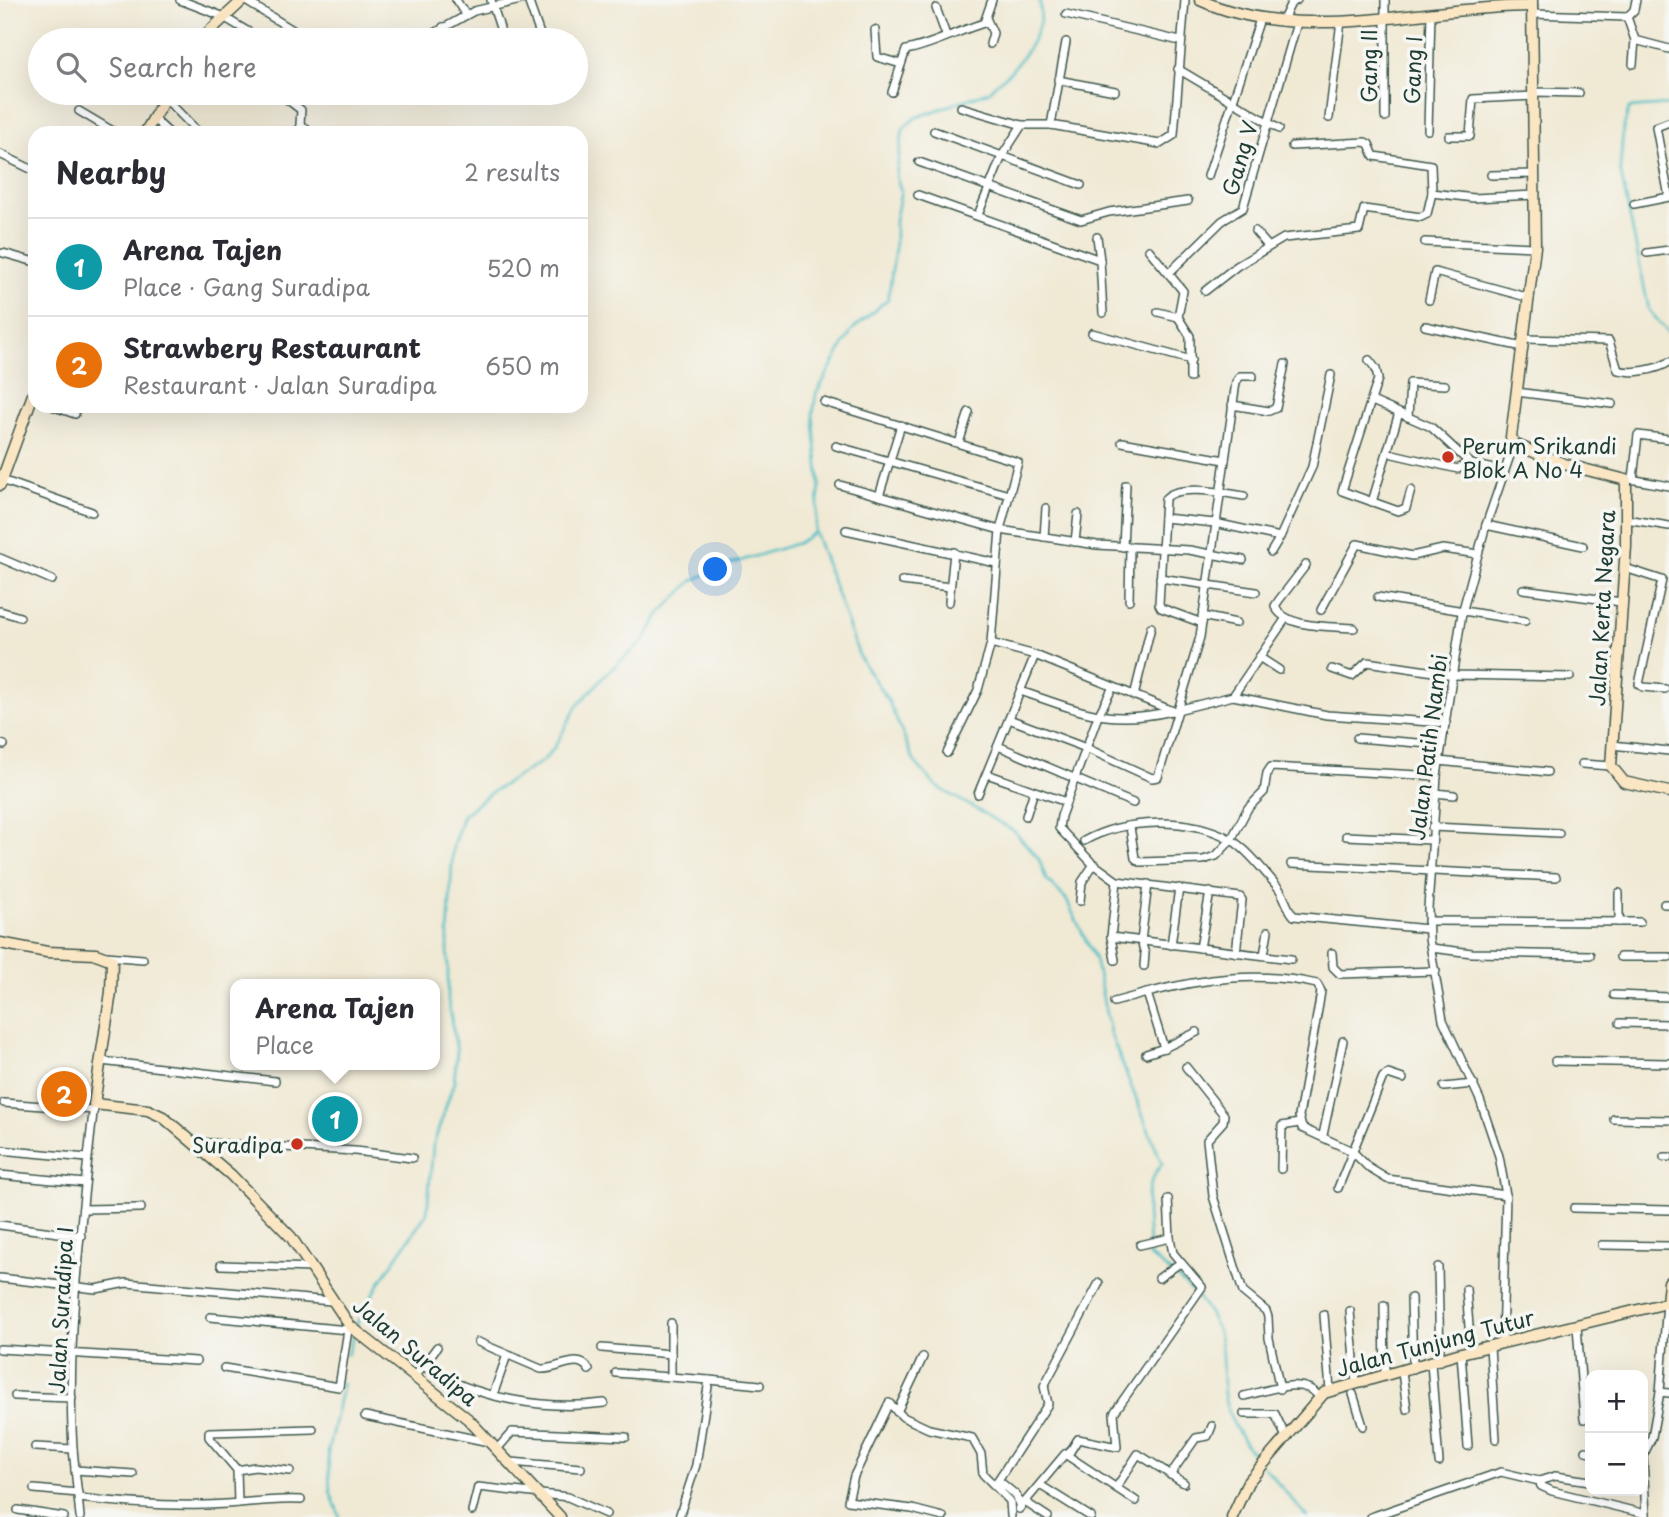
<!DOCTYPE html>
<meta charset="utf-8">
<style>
:root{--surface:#fff;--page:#f2f2f3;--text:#2b2b33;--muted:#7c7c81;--line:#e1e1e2;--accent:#b45309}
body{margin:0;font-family:"Playpen Sans",sans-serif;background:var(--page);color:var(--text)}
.controls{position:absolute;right:21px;bottom:21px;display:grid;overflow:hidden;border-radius:14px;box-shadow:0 7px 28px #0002}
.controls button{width:63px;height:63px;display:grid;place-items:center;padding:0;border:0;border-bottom:2px solid var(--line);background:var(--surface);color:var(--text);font:35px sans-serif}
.you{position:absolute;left:716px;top:570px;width:24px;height:24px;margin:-18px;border:5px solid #fff;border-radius:50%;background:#1a73e8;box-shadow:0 0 0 10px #1a73e833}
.badge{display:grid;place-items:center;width:46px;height:46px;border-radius:50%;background:var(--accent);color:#fff;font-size:23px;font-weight:700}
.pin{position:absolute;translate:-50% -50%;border:4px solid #fff;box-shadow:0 2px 7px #0006}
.popup{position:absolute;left:230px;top:979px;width:210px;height:91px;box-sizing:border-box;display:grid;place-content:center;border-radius:14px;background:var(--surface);filter:drop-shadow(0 2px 5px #0005);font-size:23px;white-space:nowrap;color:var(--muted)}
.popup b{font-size:26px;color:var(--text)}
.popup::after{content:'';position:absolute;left:50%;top:100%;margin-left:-14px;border:14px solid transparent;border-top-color:var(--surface)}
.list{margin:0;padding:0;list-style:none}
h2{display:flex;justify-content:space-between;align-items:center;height:91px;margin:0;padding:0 28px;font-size:30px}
h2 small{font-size:23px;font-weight:400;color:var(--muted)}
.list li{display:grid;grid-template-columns:46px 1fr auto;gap:21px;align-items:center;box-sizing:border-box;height:98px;padding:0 28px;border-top:2px solid var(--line)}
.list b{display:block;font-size:26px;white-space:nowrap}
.list p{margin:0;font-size:23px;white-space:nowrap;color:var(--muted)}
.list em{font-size:23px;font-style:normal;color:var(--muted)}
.icon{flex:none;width:38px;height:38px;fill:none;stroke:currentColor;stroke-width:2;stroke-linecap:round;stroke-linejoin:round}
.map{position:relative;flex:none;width:1669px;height:1517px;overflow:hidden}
.search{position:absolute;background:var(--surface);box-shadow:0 7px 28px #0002;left:28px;top:28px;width:560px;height:77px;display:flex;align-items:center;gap:18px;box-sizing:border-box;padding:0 24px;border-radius:38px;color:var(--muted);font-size:26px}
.panel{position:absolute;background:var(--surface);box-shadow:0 7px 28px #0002;left:28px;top:126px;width:560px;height:287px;border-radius:21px}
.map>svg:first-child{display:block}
</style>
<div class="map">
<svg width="1669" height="1517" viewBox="0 0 1669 1517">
<rect width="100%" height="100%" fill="#f6f6f2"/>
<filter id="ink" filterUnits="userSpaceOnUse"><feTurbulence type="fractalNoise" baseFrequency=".0143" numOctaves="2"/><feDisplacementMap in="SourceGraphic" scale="14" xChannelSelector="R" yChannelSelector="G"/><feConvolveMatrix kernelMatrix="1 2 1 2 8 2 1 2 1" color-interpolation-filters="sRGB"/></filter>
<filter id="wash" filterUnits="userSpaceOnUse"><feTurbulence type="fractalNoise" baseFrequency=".00686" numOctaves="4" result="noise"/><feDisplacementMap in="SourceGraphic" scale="28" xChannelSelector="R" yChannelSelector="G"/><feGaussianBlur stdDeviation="1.57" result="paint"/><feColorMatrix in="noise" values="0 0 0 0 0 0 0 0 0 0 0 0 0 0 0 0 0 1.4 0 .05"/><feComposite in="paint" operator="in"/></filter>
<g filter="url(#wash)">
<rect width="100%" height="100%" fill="#f0e9d4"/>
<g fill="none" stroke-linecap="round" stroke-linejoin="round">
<g stroke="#50bec5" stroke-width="2.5">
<polyline points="1669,105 1629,108 1623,130 1620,169 1649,310 1669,334"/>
<path d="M815,533L860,658L889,702L914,761L936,786L1014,831L1039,859L1046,879L1066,899L1095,959L1110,1033L1162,1164C1138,1192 1150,1222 1149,1255C1175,1276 1201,1293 1215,1325C1226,1349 1220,1376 1225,1400C1230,1422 1245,1446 1260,1462"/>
<path d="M356,1325L382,1279L427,1213L433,1146L454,1082L457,1051L448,1001V937L453,846L463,815L489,794L543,761L554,748L577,706L608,672L644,641L660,614L692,581L721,567L798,543L815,532L820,485L813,414L816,394L852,330L888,299L895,249V221L901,191L896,176L903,129L915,118L990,91C995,82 1003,79 1010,72C1026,54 1047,25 1039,0"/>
<polyline points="347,1355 355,1332"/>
<polyline points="1264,1467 1307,1517"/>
<polyline points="340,1517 330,1491 328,1451 343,1383"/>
</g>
</g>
</g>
<g filter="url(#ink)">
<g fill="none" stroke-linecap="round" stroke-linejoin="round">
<g stroke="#3e574c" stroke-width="10">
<g id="street">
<polyline points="180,0 222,16 262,40"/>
<polyline points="244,0 309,40"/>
<polyline points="456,0 466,15"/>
<polyline points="491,0 500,28"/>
<polyline points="528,0 542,40"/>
<polyline points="1385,0 1385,117"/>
<polyline points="936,8 946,35"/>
<polyline points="1066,14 1180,41"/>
<polyline points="1532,14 1627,17"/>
<polyline points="1627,17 1635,40 1669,49"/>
<polyline points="1627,17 1634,10 1636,0"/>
<polyline points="987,20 993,33 990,44"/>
<polyline points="1282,22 1291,3 1297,0"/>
<polyline points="443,27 456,40"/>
<polyline points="875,30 877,57 901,64"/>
<polyline points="422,40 474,11 521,0"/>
<polyline points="1633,64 1635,40"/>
<polyline points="1178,69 1279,129"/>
<polyline points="1058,80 1115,91"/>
<path d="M892,92L906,50C933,45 957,31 984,23L992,0"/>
<polyline points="1534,92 1579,93"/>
<polyline points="279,93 301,110 300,124 311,133"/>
<polyline points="165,98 199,133"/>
<polyline points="961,107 1022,125"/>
<polyline points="79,111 116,133"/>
<polyline points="153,118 169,133"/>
<polyline points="1329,118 1341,21"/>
<polyline points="1669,122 1656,127 1669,197"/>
<polyline points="1051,125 1066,42"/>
<polyline points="1428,130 1431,12"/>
<polyline points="934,131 1081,185"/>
<polyline points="1449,136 1470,136 1473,99 1534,96"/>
<polyline points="0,154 35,171"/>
<polyline points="919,162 1081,220 1109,212 1188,201"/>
<polyline points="1491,175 1535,174"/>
<polyline points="1208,176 1260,19"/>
<polyline points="1432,193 1474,198 1535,195"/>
<polyline points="918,195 1100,260 1103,313"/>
<polyline points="1634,204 1669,197"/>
<polyline points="978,215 1002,156 1022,125 1051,125 1160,144 1174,135 1185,0"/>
<polyline points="1255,231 1268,246"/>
<polyline points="1097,237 1100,260"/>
<polyline points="1425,242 1535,247"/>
<polyline points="1149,250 1183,291 1178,317 1190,336 1190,378"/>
<polyline points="3,253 35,262"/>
<polyline points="1647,253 1669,250"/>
<polyline points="1169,273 1222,221 1243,208 1297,23"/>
<polyline points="1205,291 1237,266 1284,238 1359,230 1364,209 1421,217 1427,214 1432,193 1431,165 1374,156 1369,144 1365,142 1292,146"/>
<polyline points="1429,300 1435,272 1530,298"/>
<polyline points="1158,312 1178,317"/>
<polyline points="1425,326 1523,347"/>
<polyline points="1092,333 1191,360"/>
<path d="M1525,339L1609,341L1618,370C1632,374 1657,370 1669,362"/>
<polyline points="1369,360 1376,369 1378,379 1342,491 1398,511 1406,508 1411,490"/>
<polyline points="1516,392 1612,404"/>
<polyline points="1372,401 1431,427 1471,464 1503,471"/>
<polyline points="824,402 1018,462 1000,530 991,643 978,690 947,753"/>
<polyline points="1232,405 1269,411 1276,408 1285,364"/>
<polyline points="52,406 75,414"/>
<polyline points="1408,417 1410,383 1445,385"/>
<polyline points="1122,442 1225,460"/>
<polyline points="959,443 969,412"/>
<polyline points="836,446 1009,495"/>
<polyline points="1393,454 1458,469 1469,462"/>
<polyline points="1630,479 1669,486"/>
<polyline points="1633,479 1638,435 1669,439"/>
<polyline points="2,480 92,512"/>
<polyline points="840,485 1000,530 1097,545 1189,550 1243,560"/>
<polyline points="879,496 901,425"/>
<polyline points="1372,502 1399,413"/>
<polyline points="1164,518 1215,523 1280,537 1312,467 1331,375"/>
<polyline points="1626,519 1669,526"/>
<polyline points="1486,525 1583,546"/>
<polyline points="846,530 996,563"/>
<polyline points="1044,537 1046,508"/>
<polyline points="1075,542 1078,514"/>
<polyline points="1123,547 1126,485"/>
<polyline points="1271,552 1280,537"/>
<polyline points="0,558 52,580"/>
<path d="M1306,565L1279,600L1275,606C1285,629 1332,626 1354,628"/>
<polyline points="1625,568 1662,580 1639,684 1643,687 1665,689"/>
<polyline points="1160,578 1256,592"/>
<polyline points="902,581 950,587"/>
<polyline points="1523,589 1621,602"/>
<polyline points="1378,597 1525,621"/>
<polyline points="1129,600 1130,547"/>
<polyline points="949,602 954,552"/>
<polyline points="1321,610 1357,544 1412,556 1443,549 1478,554"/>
<polyline points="0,611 20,617"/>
<polyline points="1202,616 1236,623"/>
<path d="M1202,623L1161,608L1159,604L1165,499C1177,483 1226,493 1244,496"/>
<polyline points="991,643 1035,655 1173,711 1233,696 1327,715 1446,723"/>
<polyline points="1259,657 1279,670"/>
<polyline points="1332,669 1352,676 1367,662 1454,675 1570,677"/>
<polyline points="1113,687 1098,716 1061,816 1059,828 1091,862 1117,881 1240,897 1242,900 1236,953"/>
<path d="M1020,691C1081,711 1106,726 1172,711"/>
<polyline points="1134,696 1151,627"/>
<polyline points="1233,696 1286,618"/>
<polyline points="1009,719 1086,748 1152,778 1158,777 1200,637 1236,382 1240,376 1253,376"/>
<polyline points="1357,738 1442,745"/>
<polyline points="0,744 4,745"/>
<polyline points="1612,745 1669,751"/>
<polyline points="998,746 1133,803"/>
<polyline points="1439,761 1547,772"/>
<polyline points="1582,764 1611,766"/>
<polyline points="987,774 1066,802"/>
<polyline points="1435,793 1454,795"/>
<polyline points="978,794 1035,655"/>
<polyline points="1026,816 1034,791"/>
<polyline points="1130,827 1135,858 1140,862 1203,860 1216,856 1231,840 1248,808 1264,792 1267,773 1271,767 1437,776"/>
<polyline points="1432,827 1559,833"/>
<polyline points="1346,836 1431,840"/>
<path d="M1084,841C1125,818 1189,817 1230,839C1247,849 1263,870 1276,885C1285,894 1286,908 1294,916L1428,929"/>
<polyline points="1291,864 1556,877"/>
<polyline points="1080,901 1082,882 1094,864"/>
<polyline points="1664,904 1669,904"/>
<polyline points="1428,921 1640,922"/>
<polyline points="1619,922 1619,893"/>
<polyline points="1111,937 1291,959"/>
<polyline points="1171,945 1179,888"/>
<polyline points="1200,948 1210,892"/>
<polyline points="1431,948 1472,953 1590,955"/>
<polyline points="1332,953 1333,967 1340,974 1436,971"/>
<polyline points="1264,955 1268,931"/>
<polyline points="106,956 143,959"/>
<polyline points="1620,957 1669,957"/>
<polyline points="1115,960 1111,937 1117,881"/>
<polyline points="1144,966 1145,954 1141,941 1148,884"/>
<polyline points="1614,995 1669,997"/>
<polyline points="1114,1002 1147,993"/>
<polyline points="1620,1023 1669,1024"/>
<polyline points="1164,1048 1197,1032"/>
<path d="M1146,1054L1164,1048L1147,993C1204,978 1260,971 1317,984L1321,991L1319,1004L1299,1116L1302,1128L1352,1151L1369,1168L1387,1179L1506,1195"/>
<polyline points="101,1061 275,1081"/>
<polyline points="1555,1061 1669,1063"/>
<polyline points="1186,1067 1224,1115 1223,1122 1207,1140 1213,1196 1243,1292 1266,1311 1268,1317 1269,1338 1280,1389"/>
<polyline points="1444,1087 1474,1084"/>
<polyline points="4,1103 94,1110"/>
<polyline points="1614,1119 1669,1120"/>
<polyline points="1323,1135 1343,1041"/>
<polyline points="193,1142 355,1151 412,1158"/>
<polyline points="0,1150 87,1158"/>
<polyline points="1664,1157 1669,1157"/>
<polyline points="1281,1169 1282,1126 1299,1123"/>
<polyline points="0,1175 85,1183"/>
<polyline points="1338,1188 1383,1077 1388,1074 1403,1079"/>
<polyline points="1574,1208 1669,1210"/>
<polyline points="83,1209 141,1208"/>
<polyline points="0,1225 81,1236"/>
<polyline points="1140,1245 1170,1238 1168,1199"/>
<polyline points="1602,1245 1669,1246"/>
<polyline points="221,1265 312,1268"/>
<polyline points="1438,1267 1440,1361"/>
<polyline points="0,1278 96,1289 126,1283 331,1301"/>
<polyline points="1159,1278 1180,1263"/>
<polyline points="1466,1289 1471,1351"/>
<polyline points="1411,1298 1413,1369"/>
<polyline points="1667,1303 1660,1392 1669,1393"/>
<polyline points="1384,1305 1385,1375"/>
<polyline points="1350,1311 1356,1383"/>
<polyline points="1324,1315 1330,1390"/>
<polyline points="210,1317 348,1330 339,1387 224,1368"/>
<polyline points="671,1323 671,1377"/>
<polyline points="1577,1326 1584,1419"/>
<path d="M478,1342L541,1369C558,1370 579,1352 589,1370"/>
<polyline points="1502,1344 1506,1195 1499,1156 1480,1100 1443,1020 1429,939 1428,908 1437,776 1462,613 1486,525 1514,444"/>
<polyline points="1490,1347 1496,1439"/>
<polyline points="602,1348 671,1354"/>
<polyline points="0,1349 196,1361"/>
<polyline points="1461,1353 1468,1446"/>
<polyline points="1431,1363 1439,1462"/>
<path d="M423,1366C474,1398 545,1411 604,1403"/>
<polyline points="1402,1372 1407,1409"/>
<polyline points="616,1373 709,1380 696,1465 679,1517"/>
<polyline points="416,1375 437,1347"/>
<polyline points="709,1380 760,1385"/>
<polyline points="1353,1394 1363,1426"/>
<polyline points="493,1395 507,1355"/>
<polyline points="15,1396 72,1398"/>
<path d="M1244,1396C1267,1391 1304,1375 1319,1397"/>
<polyline points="897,1412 923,1357"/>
<polyline points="1244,1414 1275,1414 1285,1435"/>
<polyline points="365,1416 489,1442"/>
<polyline points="35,1447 73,1449"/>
<polyline points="498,1448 512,1432 626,1437"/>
<polyline points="1586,1451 1590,1452"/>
<polyline points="1068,1455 1078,1439 1117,1447 1114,1413 1202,1287 1173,1253 1170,1238"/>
<polyline points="1643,1456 1652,1437 1660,1392"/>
<polyline points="1643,1456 1646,1517"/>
<polyline points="511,1462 581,1468"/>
<polyline points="75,1470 133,1474"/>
<polyline points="237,1470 255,1467 290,1471"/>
<polyline points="1170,1475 1196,1438 1208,1436 1212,1426"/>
<polyline points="1539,1481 1555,1476 1590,1481"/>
<polyline points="1040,1485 1091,1517"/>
<polyline points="1116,1488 1138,1454 1184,1483"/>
<polyline points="34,1489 78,1493"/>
<path d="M79,1498C121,1503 162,1506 204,1505C237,1505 268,1498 301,1500"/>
<polyline points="1025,1502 1048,1517"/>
<polyline points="238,1503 237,1470 209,1437 209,1432 313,1429"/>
<polyline points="1021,1507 1016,1495 998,1480 1048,1404 1044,1386 1099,1283"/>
<polyline points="1019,1509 1065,1454 1136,1501"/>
<polyline points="18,1510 64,1517"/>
<polyline points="472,1511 478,1487 568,1497 606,1514"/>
<path d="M80,1517C78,1494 75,1471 73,1448C66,1339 82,1213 94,1104"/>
<polyline points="943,1517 912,1509 848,1501 854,1476 889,1403 903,1417 929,1429 972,1438 981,1454 983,1474 1010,1501 1011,1516"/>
<polyline points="1371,1517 1501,1472 1539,1481 1541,1486 1552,1491 1646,1514"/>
</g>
</g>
<g stroke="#3e574c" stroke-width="13">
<g id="secondary">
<path d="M1200,0C1301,46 1423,6 1532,6"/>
<polyline points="1532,0 1535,247 1511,437 1514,444 1564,464 1626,480 1626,546 1611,766 1624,782 1669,792"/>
<polyline points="200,40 243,0"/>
<polyline points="145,133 168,93"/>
<polyline points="0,485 35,389"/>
<polyline points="0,943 47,952 96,954 112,960 111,992 94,1104 148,1110 163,1117 231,1175 291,1237 350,1326 468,1419 560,1517"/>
<polyline points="1232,1517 1248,1482 1324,1393 1461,1353 1667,1303 1669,1282"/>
</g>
</g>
<use href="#street" stroke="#fff" stroke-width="7"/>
<use href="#secondary" stroke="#fbe6c4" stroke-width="10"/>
</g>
</g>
<g fill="#c8321e" stroke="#f6f6f2" stroke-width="2.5">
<circle cx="1448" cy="457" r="7"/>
<circle cx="297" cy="1144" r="7"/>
</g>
<g text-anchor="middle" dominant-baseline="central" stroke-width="7" stroke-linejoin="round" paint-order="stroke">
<g font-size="21" fill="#1f3d34" stroke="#f6f6f2">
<text transform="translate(1368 66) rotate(-90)">Gang II</text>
<text transform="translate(1412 70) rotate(-88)">Gang I</text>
<text transform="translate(1239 158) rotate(-74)">Gang V</text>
<text transform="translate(1601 608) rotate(-87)">Jalan Kerta Negara</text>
<text transform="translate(1427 747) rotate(-83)">Jalan Patih Nambi</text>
<text transform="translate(60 1310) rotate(-87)">Jalan Suradipa I</text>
<text transform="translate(1435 1342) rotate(-15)">Jalan Tunjung Tutur</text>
<text transform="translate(416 1351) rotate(40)">Jalan Suradipa</text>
</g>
<g font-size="21" fill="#1f3d34" stroke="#f6f6f2" text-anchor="start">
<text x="1462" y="445">Perum Srikandi<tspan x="1462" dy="24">Blok A No 4</tspan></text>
<text x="283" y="1144" text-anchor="end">Suradipa</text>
</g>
</g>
</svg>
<div class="controls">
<button>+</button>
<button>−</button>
</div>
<div class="you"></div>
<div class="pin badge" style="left:335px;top:1119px;background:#0f9aa8">1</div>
<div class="popup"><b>Arena Tajen</b>Place</div>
<div class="pin badge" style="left:64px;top:1094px;background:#e8710a">2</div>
<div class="search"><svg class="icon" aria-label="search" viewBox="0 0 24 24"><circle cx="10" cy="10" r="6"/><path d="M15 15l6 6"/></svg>Search here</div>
<section class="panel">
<h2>Nearby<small>2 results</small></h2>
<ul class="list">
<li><span class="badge" style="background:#0f9aa8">1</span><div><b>Arena Tajen</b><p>Place · Gang Suradipa</p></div><em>520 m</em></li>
<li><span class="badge" style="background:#e8710a">2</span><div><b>Strawbery Restaurant</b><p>Restaurant · Jalan Suradipa</p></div><em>650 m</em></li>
</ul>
</section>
</div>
